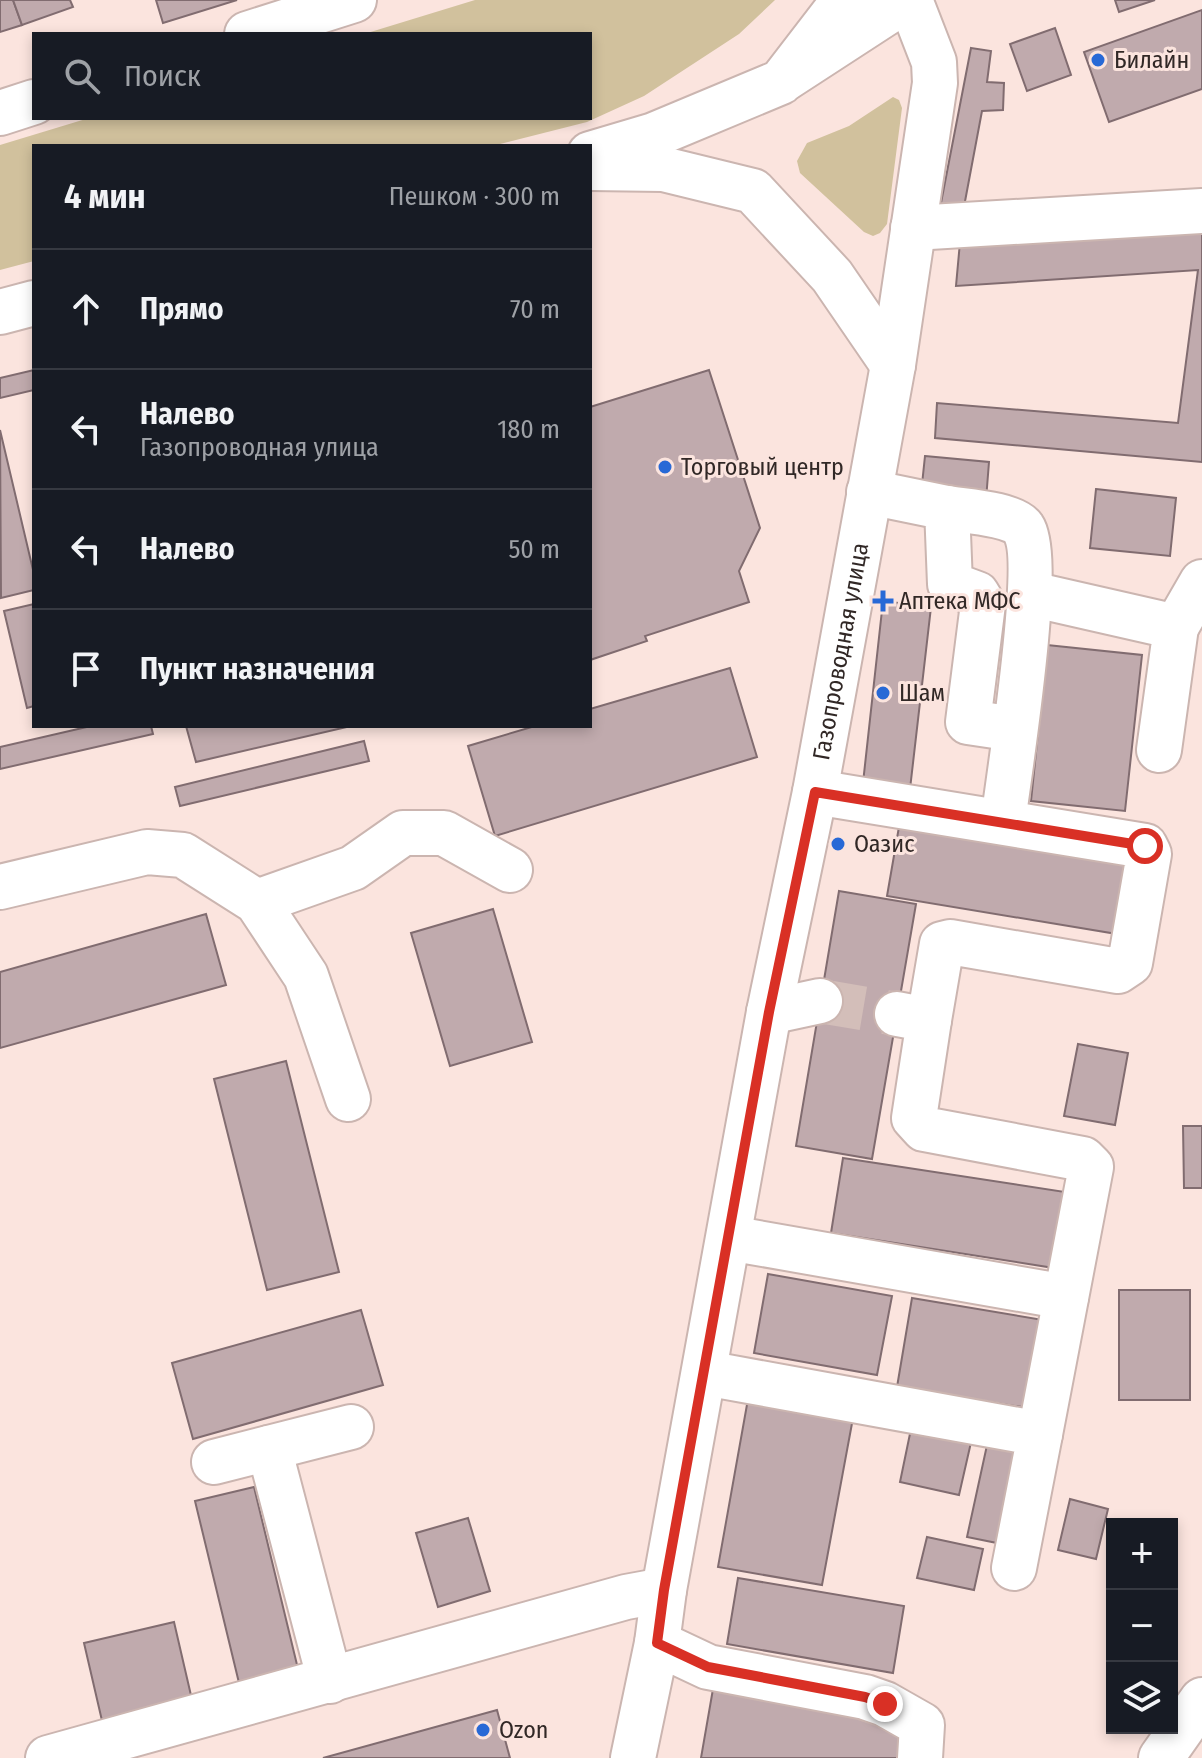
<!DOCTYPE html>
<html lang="ru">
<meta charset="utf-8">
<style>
:root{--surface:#171b24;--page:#242831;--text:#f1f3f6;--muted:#9ea1a6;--line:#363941}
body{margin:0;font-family:"Fira Sans Condensed",sans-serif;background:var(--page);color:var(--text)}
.controls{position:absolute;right:24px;bottom:24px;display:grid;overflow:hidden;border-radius:0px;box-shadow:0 4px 12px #0003}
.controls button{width:72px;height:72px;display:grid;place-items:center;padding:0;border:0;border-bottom:2px solid var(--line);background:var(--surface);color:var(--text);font:40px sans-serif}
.stop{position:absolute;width:24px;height:24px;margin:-18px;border:6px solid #d93025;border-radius:50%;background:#fff}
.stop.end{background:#d93025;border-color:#fff;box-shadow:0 2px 8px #0008}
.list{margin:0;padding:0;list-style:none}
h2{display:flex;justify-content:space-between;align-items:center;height:104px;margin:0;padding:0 32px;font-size:34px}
h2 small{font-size:26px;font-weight:400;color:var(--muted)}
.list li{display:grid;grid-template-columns:52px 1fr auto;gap:24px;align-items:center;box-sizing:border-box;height:120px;padding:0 32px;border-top:2px solid var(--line)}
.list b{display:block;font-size:30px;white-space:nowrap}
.list p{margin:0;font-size:26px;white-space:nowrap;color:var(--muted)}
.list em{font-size:26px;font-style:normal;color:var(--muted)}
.icon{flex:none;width:44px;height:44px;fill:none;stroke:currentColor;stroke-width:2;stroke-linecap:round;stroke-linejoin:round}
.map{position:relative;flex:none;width:1202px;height:1758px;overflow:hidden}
.search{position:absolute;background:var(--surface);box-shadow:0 4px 12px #0003;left:32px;top:32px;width:560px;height:88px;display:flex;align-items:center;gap:20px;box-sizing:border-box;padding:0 28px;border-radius:0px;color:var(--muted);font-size:30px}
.panel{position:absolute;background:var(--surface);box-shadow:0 4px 12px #0003;left:32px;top:144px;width:560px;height:584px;border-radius:0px}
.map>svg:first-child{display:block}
</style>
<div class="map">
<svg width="1202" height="1758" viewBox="0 0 1202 1758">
<rect width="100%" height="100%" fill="#fbe4de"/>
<g fill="#d1c19d">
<polygon points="475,0 775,0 739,34 644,96 587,122 492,146 34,146 34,261 0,270 0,145 89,118 590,118 590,34 364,34"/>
<polygon points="893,97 899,100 902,108 887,224 880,233 873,236 864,232 800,173 797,161 807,143 849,126"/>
</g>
<g fill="#c0aaad" stroke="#816c70" stroke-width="2">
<polygon points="0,0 13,0 22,25 0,32"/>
<polygon points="13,0 70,0 73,7 22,25"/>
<polygon points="156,0 237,0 163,23"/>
<polygon points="1115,0 1155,0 1119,12"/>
<polygon points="1202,10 1202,89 1109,122 1084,52"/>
<polygon points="1055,28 1071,75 1027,91 1010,44"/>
<polygon points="971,48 991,51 987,82 1004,83 1003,110 982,111 963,212 940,208"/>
<polygon points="1202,228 1202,462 935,438 937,403 1178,423 1198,270 956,286 960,242"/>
<polygon points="34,370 34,390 0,398 0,378"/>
<polygon points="709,370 760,528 739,571 749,602 645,636 647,641 590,660 590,407"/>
<polygon points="0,430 34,574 34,590 1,598"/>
<polygon points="925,456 989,462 986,500 921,494"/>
<polygon points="1096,489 1176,498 1170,556 1090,548"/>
<polygon points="883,601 931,607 910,789 863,783"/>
<polygon points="34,604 34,706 27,708 4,611"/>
<polygon points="1047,645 1142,655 1125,811 1031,801"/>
<polygon points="730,668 757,757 495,836 468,746 535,726 590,726 590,709"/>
<polygon points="91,726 151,726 153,734 0,769 0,747"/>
<polygon points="186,726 347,726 347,727 196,762"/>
<polygon points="364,741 369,761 180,806 175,787"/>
<polygon points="900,821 1130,859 1117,934 887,896"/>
<polygon points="839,891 916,904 872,1159 796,1146"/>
<polygon points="493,909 532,1042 450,1066 411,933"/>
<polygon points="206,914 226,985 0,1048 0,972"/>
<polygon points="1078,1044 1128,1053 1115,1125 1064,1116"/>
<polygon points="286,1061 339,1272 267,1290 214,1079"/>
<polygon points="1183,1126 1202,1126 1202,1188 1184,1188"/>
<polygon points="843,1158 1065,1192 1054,1268 831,1233"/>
<polygon points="768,1274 892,1296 877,1375 754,1353"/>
<rect x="1119" y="1290" width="71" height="110"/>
<polygon points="912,1298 1049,1321 1034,1409 897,1387"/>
<polygon points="361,1310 383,1385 193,1439 172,1363"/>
<polygon points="748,1399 853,1418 822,1585 718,1567"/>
<polygon points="912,1424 972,1438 959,1495 900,1482"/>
<polygon points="989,1436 1019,1443 997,1543 967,1537"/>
<polygon points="254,1487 299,1673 240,1687 195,1501"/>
<polygon points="1070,1499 1108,1509 1096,1559 1058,1550"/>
<polygon points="468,1518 490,1591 438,1607 416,1533"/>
<polygon points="927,1537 983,1549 974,1590 917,1578"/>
<polygon points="738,1578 904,1606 893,1673 727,1644"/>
<polygon points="174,1622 193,1704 103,1725 84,1643"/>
<polygon points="713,1689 911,1724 905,1758 701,1758"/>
<polygon points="497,1710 510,1758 323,1758"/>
</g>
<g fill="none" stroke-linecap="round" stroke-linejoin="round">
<polyline stroke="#d3beb9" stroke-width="44" stroke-dasharray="44 22" stroke-linecap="butt" points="820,1001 897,1014"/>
<g stroke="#cbb5b0" stroke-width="48">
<g id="minor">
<polyline points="590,168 663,169 753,191 832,276 893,365"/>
<polyline points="913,228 1202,211"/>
<polyline points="869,492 947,508 950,584 977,594 983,604 968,722 1015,729"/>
<path d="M947,508C965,511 1014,514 1023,528C1044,559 1009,774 1003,822"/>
<polyline points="1031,594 1176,627 1159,750"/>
<polyline points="1176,627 1202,582"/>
<polyline points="815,792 1145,846 1149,854 1130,963 1118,971 950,942 942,944 929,1020"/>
<polyline points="0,887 147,852 183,855 257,902 306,976 348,1099"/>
<polyline points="257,902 353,868 403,833 444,833 510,870"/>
<polyline points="769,1012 820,1001"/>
<polyline points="897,1014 929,1020 914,1118 924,1129 1083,1159 1091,1167 1040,1434"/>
<polyline points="729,1238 1066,1297"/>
<polyline points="705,1373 1040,1434 1014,1568"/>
<polyline points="269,1448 330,1681"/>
<polyline points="214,1462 351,1427"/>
<polyline points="657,1643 708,1667 865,1697 885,1704 922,1725 920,1758"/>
<polyline points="48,1758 626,1597 664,1590"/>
<path id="s1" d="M633,1758L657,1643L664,1590L769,1012L815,792L893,365L935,83L934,62L910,0"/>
<polyline points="1161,1758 1202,1700"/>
</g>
</g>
<g stroke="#cbb5b0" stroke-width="48">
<polyline id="major" points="786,78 906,0"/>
</g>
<g stroke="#cbb5b0" stroke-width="48">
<g id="highway">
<polyline points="247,34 354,0"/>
<polyline points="0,113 34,102"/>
<polyline points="590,154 654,135 781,82 844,0"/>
<polyline points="0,312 34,303"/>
</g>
</g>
<use href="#minor" stroke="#fff" stroke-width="44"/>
<use href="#major" stroke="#fff" stroke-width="44"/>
<use href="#highway" stroke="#fff" stroke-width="44"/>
</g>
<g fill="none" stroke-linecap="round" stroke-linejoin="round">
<polyline stroke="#d93025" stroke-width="10" points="885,1704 865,1697 708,1667 657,1643 664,1590 769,1012 815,792 1145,846"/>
</g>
<g fill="#2869d6" stroke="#fbe4de" stroke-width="3">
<circle cx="1098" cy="60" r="8"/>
<circle cx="665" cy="467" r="8"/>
<path d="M879 589h8v8h8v8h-8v8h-8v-8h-8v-8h8z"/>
<circle cx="883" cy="693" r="8"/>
<circle cx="838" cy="844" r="8"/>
<circle cx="483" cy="1730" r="8"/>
</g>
<g text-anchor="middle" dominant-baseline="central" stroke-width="6" stroke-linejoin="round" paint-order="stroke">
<g font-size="24" fill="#312826" stroke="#fbe4de" text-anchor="start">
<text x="1114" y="60">Билайн</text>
<text x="681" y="467">Торговый центр</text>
<text x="899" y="601">Аптека МФС</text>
<text x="899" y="693">Шам</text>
<text x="854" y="844">Оазис</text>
<text x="499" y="1730">Ozon</text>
</g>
<g font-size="24" fill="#312826" stroke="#fbe4de">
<text stroke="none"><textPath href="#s1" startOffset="1126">Газопроводная улица</textPath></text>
</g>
</g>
</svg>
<div class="controls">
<button>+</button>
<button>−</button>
<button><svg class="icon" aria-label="layers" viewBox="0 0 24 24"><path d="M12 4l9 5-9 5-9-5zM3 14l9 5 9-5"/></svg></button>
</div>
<div class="stop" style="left:1145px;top:846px"></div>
<div class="stop end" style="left:885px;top:1704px"></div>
<div class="search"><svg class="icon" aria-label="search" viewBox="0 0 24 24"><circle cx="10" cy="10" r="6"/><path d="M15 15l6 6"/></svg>Поиск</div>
<section class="panel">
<h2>4 мин<small>Пешком · 300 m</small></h2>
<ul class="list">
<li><svg class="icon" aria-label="ahead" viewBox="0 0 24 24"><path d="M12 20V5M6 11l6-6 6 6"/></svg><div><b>Прямо</b></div><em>70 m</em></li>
<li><svg class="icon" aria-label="left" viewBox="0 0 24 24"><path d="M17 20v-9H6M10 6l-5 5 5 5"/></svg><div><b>Налево</b><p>Газопроводная улица</p></div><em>180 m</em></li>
<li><svg class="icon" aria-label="left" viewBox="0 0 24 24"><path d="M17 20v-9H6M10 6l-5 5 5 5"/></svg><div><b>Налево</b></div><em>50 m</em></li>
<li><svg class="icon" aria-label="arrive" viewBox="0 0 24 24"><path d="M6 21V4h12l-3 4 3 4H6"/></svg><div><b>Пункт назначения</b></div></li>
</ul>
</section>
</div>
